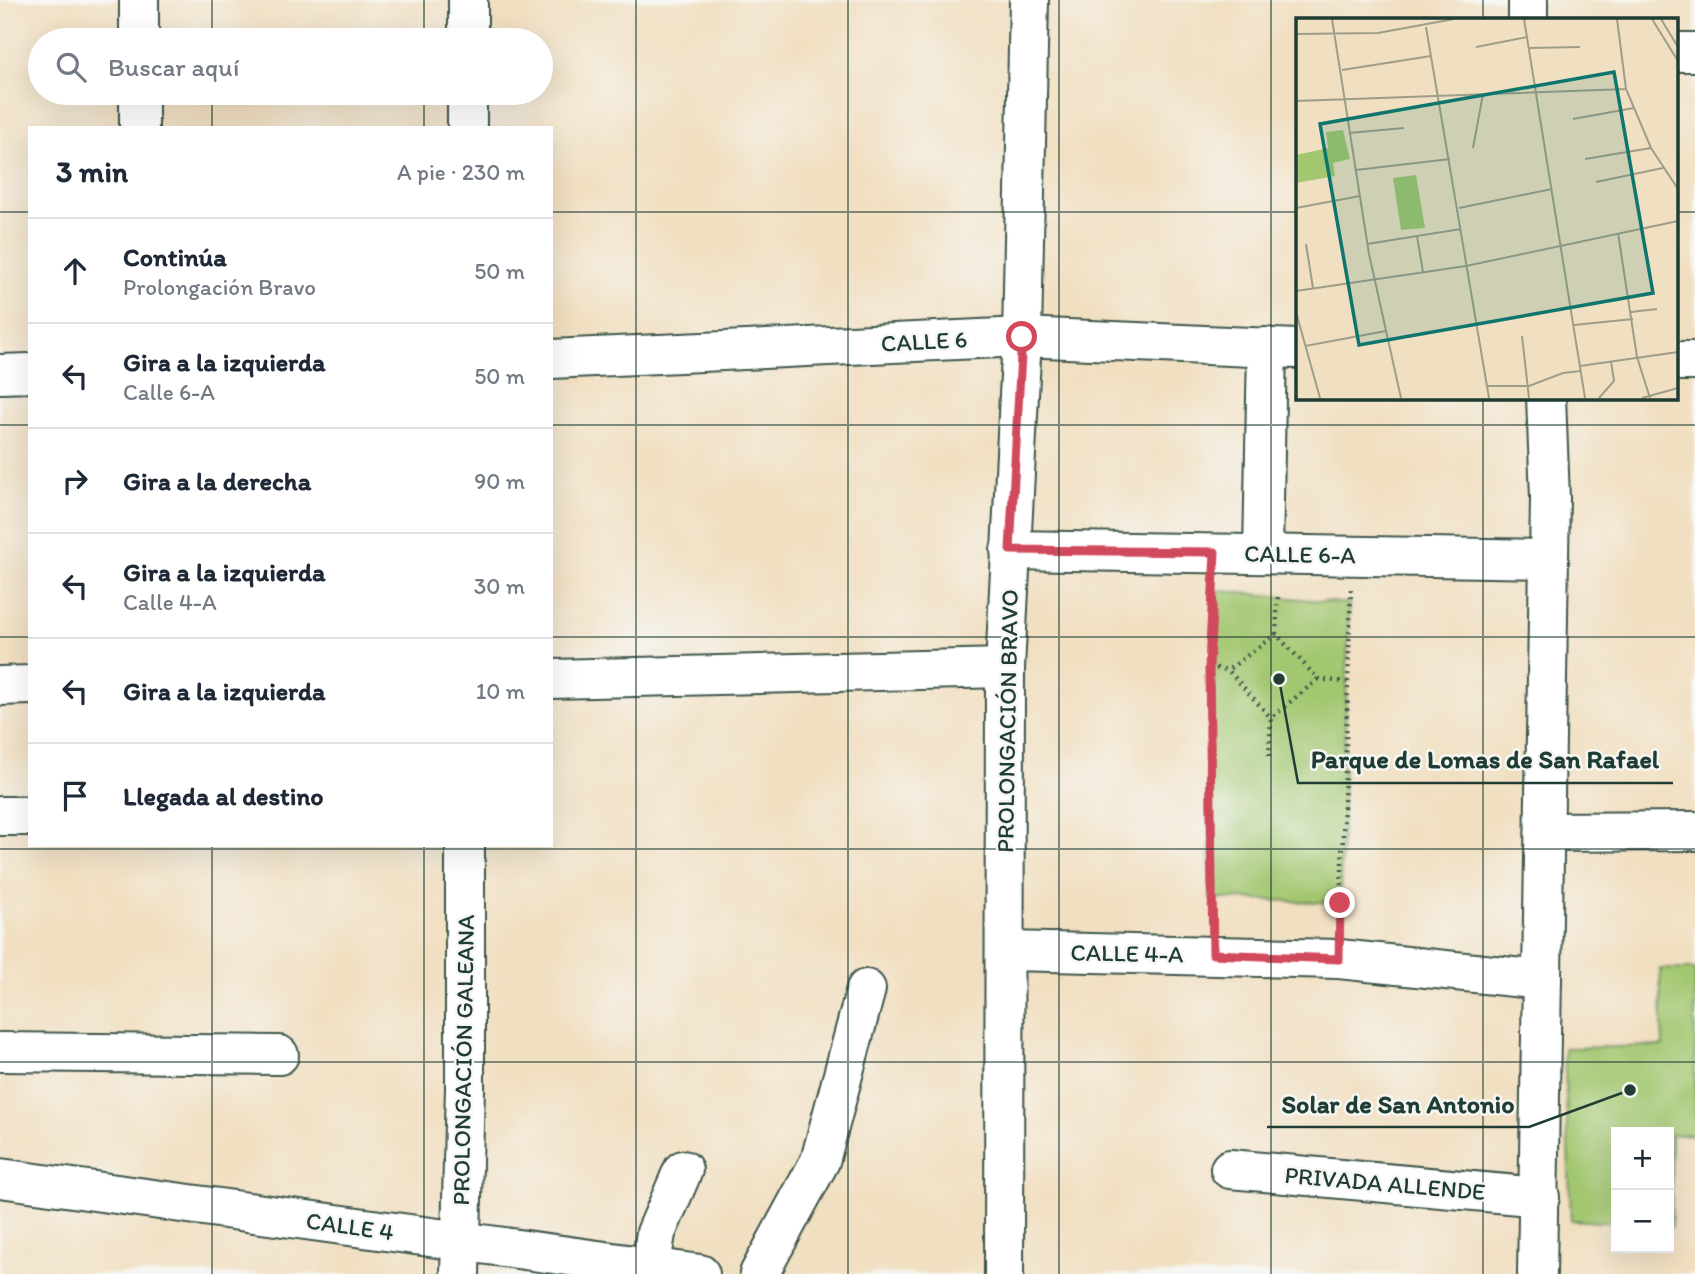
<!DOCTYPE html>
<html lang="es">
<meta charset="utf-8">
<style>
:root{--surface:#fff;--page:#f2f2f3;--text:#1f2937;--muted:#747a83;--line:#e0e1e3}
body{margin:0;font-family:Itim,sans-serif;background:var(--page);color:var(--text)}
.controls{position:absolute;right:21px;bottom:21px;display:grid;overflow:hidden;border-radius:0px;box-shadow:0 7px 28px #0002}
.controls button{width:63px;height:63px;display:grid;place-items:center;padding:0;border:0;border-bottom:2px solid var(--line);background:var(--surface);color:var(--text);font:35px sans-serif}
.stop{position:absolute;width:21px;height:21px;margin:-16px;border:5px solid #d1495b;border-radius:50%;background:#fff}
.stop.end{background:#d1495b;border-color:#fff;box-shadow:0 2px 7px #0008}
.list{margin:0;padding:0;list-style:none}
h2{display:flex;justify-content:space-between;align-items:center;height:91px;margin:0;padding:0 28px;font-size:30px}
h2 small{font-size:23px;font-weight:400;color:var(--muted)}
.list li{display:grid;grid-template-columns:46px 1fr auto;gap:21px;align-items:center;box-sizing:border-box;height:105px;padding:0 28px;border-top:2px solid var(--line)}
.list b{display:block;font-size:26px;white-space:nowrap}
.list p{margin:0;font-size:23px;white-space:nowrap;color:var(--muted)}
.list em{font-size:23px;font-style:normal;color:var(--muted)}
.icon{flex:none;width:38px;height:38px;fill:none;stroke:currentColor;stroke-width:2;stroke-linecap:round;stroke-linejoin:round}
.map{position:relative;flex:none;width:1695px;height:1274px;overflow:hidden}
.search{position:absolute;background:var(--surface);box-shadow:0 7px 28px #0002;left:28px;top:28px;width:525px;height:77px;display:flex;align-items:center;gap:18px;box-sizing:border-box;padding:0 24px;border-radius:38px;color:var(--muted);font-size:26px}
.panel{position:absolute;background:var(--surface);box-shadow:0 7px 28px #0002;left:28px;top:126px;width:525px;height:721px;border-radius:0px}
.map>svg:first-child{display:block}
</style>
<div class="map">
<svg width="1695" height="1274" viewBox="0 0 1695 1274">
<rect width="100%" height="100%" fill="#f6f6f2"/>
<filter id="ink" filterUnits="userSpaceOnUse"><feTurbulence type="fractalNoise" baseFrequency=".0143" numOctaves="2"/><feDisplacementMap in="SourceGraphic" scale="14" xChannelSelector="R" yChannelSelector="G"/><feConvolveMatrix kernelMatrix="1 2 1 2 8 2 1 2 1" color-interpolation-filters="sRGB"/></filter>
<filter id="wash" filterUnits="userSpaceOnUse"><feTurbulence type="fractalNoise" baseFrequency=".00686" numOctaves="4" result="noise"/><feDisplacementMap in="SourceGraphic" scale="28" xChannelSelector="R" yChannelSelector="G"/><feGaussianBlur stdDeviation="1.57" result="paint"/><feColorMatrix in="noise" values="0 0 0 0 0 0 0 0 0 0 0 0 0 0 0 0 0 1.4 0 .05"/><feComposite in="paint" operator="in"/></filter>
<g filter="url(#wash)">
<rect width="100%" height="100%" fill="#f1dfc1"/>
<g fill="#a3c771" stroke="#618252" stroke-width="2">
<polygon points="1214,590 1349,604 1340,903 1210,898 1209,755"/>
<polygon points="1660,969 1695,969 1695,1134 1671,1135 1672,1227 1669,1226 1669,1132 1616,1132 1616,1223 1571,1220 1564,1048 1663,1046"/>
</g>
</g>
<g filter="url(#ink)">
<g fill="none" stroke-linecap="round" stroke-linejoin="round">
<g stroke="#3e5549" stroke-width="42">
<g id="minor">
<polyline points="139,0 139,40"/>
<polyline points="1528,0 1528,19"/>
<polyline points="468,40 468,0"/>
<polyline points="1676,52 1695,52"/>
<polyline points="139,93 139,128"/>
<polyline points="467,128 467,93"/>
<polyline points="551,359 1022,337 1298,349"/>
<polyline points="1676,361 1695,361"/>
<polyline points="0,374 30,373"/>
<polyline points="1010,550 1548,559"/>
<polyline points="1263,553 1267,347"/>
<polyline points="551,679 1005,668"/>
<polyline points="0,686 30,685"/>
<polyline points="0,816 30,816"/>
<polyline points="1545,832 1695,831"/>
<polyline points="1005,951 1339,959 1542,980"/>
<polyline points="0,1052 279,1055"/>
<polyline points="1230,1169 1540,1197"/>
<polyline points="0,1178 700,1274"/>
<polyline points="651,1265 656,1233 683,1170"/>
<polyline points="460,1274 465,1088 465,845"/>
<polyline points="759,1274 820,1161 866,989"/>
<polyline points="1004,1274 1005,668 1022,337 1029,0"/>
<polyline points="1537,1274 1550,498 1546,397"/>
</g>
</g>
<g stroke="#3e5549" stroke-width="4.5" stroke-dasharray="2 5" stroke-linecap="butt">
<polyline points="1276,634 1278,596"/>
<polyline points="1209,667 1228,670"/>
<polyline points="1318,679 1347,682"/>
<polyline points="1269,756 1271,718 1228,670 1276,634 1318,679 1271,718"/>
<polyline points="1211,922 1209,667 1214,585"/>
<polyline points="1340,927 1351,589"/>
</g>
<use href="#minor" stroke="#fff" stroke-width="38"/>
</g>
</g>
<g fill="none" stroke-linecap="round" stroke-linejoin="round" filter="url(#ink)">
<polyline stroke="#d1495b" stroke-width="9" points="1022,337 1010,550 1215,552 1209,667 1213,954 1339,959 1340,903"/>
</g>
<path fill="none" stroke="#1f3d34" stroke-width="2" stroke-opacity="0.55" d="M212,0V40M424,0V40M636,0V1274M848,0V1274M1059,0V1274M1271,0V1274M1483,0V19M212,93V128M424,93V128M0,212H30M551,212H1298M1676,212H1695M1483,397V1274M0,425H30M551,425H1695M0,637H30M551,637H1695M212,845V1274M424,845V1274M0,849H1695M0,1062H1695"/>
<g text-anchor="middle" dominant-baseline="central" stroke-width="5" stroke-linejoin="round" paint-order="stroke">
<g font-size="24" fill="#1f3d34" stroke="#f6f6f2">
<text transform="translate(924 341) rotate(-3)">CALLE 6</text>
<text transform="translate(1300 554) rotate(1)">CALLE 6-A</text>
<text transform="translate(1007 721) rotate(-89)">PROLONGACIÓN BRAVO</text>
<text transform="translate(1127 953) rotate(1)">CALLE 4-A</text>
<text transform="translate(463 1060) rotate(-89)">PROLONGACIÓN GALEANA</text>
<text transform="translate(1385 1183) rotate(5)">PRIVADA ALLENDE</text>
<text transform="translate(350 1226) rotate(8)">CALLE 4</text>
</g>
</g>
<g transform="translate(1296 18)">
<rect width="382" height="382" fill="#f1dfc1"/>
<path d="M47,112L54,141L37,145L39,158L0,165V137L32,130L30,114ZM120,157L129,210L105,212L97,160Z" fill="#a3c771"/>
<path fill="none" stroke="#9d9e89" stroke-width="2" d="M36,1L73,236L105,380M228,1L289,380M321,1L330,71L355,130L382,171M356,1L382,43M365,1L382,29M130,9L193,380M0,16L82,15L158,1M180,29L231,19M233,30L284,29M46,52L135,38M0,83L330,71M277,101L338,90M53,115L108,110M177,130L187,76M289,141L355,130M60,152L154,141M300,164L367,150M0,190L64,178M163,190L256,171M322,215L341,339L354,380M121,218L127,254M10,226L17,270M71,226L165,211M0,273L170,248L382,203M0,294L24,380M335,294L361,291M278,307L337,301M226,318L233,380M9,328L90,313M284,348L382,334M190,368H233L267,355L285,353M303,380L318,363L315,343M346,380L382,370"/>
<path fill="#0f766e" fill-opacity="0.15" stroke="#0f766e" stroke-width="3.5" d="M318,54L357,275L63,327L24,106Z"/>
<rect width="382" height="382" fill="none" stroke="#1f3d34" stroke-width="3.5"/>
</g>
<path fill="none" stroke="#1f3d34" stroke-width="2.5" d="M1279 679L1298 783H1673M1630 1090L1529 1127H1267"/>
<g fill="#1f3d34" stroke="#f6f6f2" stroke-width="2.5">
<circle cx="1279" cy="679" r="7"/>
<circle cx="1630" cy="1090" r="7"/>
</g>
<g font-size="26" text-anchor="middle" font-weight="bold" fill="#1f3d34" stroke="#f6f6f2" stroke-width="5" stroke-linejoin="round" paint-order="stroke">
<text x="1485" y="768">Parque de Lomas de San Rafael</text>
<text x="1398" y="1113">Solar de San Antonio</text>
</g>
</svg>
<div class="controls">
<button>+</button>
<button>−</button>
</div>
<div class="stop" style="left:1022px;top:337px"></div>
<div class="stop end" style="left:1340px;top:903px"></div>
<div class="search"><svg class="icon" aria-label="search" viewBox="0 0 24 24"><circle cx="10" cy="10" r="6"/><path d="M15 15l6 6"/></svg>Buscar aquí</div>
<section class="panel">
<h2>3 min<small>A pie · 230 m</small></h2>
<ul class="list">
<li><svg class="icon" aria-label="ahead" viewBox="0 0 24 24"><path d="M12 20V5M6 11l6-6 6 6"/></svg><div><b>Continúa</b><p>Prolongación Bravo</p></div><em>50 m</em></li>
<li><svg class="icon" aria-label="left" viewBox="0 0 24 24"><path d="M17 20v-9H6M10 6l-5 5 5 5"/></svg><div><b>Gira a la izquierda</b><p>Calle 6-A</p></div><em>50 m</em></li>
<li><svg class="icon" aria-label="right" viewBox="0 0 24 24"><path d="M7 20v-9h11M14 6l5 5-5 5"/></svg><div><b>Gira a la derecha</b></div><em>90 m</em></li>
<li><svg class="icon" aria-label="left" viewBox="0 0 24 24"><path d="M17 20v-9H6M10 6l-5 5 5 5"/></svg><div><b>Gira a la izquierda</b><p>Calle 4-A</p></div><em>30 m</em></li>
<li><svg class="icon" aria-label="left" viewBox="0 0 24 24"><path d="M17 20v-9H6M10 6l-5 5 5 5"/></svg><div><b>Gira a la izquierda</b></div><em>10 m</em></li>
<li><svg class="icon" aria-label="arrive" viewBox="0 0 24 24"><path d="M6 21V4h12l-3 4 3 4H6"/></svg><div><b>Llegada al destino</b></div></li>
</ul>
</section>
</div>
